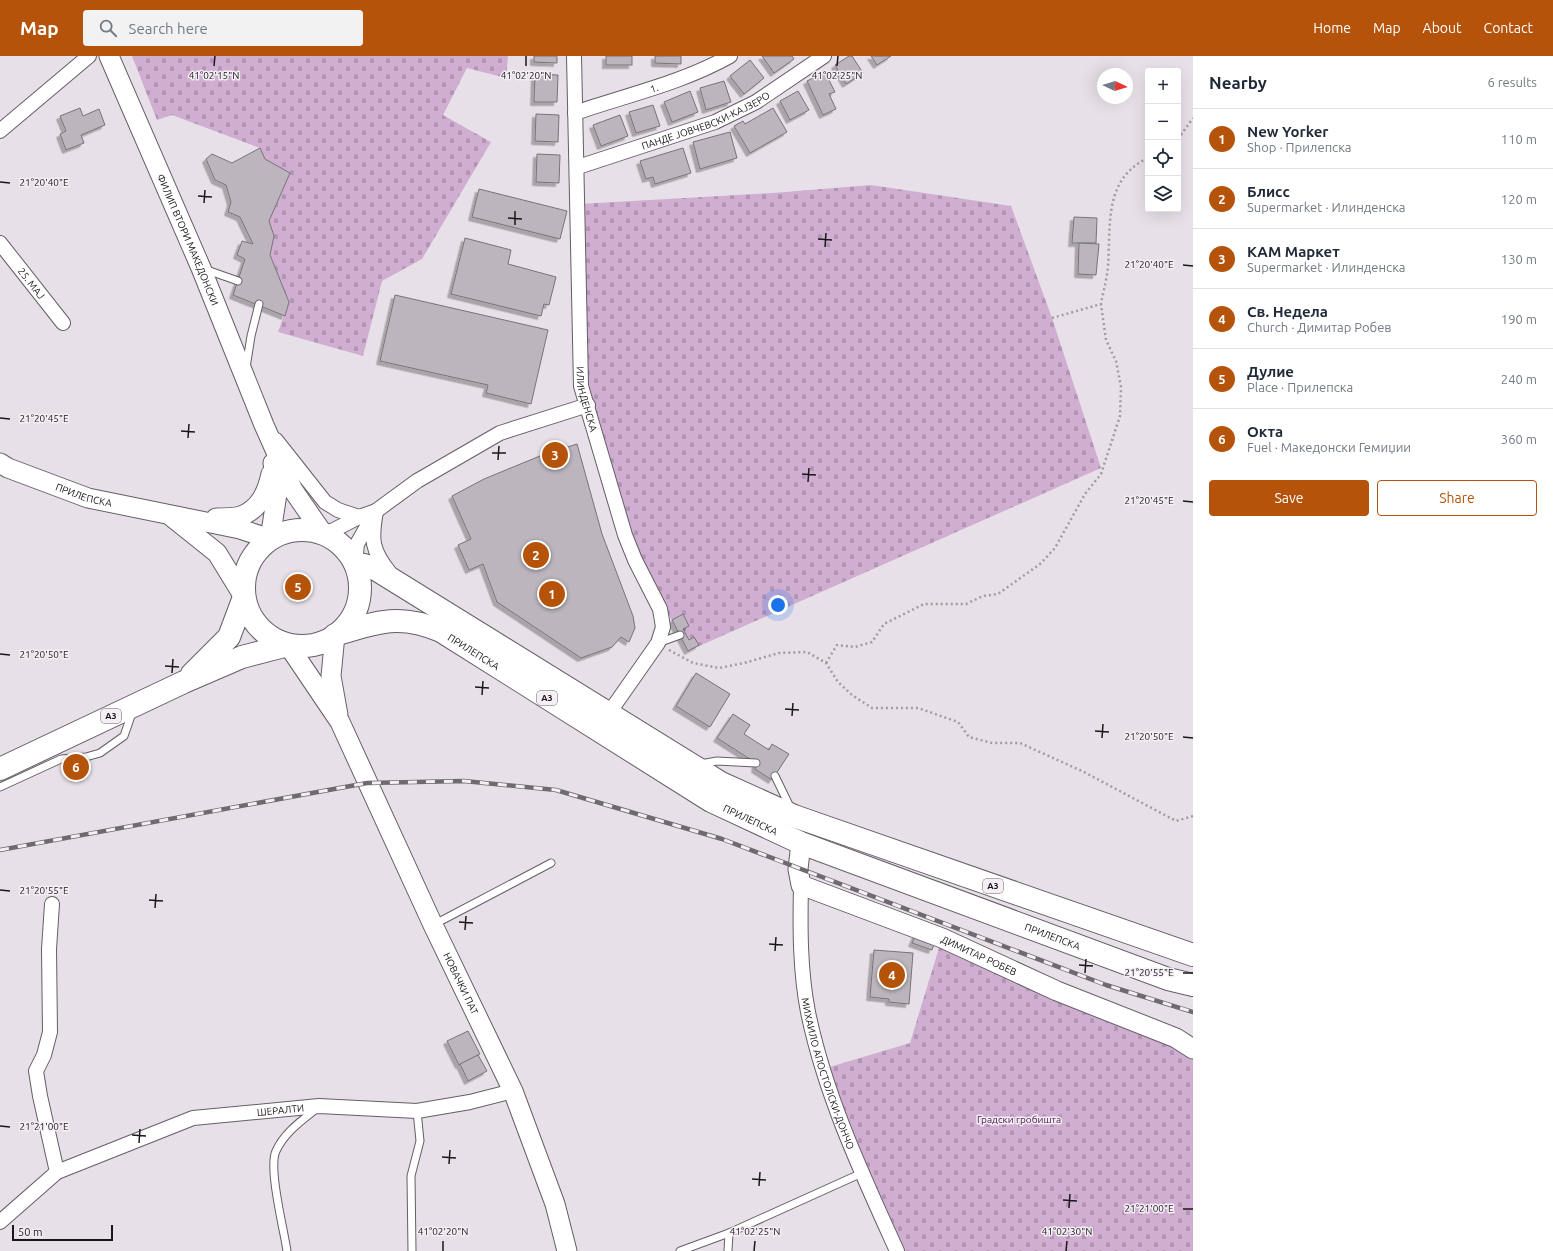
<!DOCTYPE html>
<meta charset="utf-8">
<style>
:root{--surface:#fff;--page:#f2f2f3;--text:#1f2937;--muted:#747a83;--line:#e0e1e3;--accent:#b45309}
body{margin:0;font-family:Ubuntu,sans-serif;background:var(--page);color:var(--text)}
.controls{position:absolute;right:12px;top:12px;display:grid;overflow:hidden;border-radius:4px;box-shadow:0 4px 16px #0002}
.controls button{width:36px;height:36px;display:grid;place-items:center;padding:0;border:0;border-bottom:1px solid var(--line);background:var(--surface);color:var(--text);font:20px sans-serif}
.compass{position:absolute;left:1097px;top:12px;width:36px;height:36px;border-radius:50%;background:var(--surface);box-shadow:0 4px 16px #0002;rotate:94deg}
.scale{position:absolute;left:12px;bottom:10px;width:101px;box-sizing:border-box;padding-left:4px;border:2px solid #1a171a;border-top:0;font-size:11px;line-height:14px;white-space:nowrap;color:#1a171a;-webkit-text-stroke:3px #f5eef5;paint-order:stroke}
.you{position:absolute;left:778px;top:549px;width:14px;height:14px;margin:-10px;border:3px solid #fff;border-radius:50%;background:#1a73e8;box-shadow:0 0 0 6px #1a73e833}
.badge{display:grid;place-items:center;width:26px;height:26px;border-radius:50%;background:var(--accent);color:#fff;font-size:13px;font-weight:700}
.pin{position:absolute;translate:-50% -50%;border:2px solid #fff;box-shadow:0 1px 4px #0006}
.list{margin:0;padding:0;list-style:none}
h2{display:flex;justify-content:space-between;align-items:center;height:52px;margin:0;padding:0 16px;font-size:17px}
h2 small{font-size:13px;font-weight:400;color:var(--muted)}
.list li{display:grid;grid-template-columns:26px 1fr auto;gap:12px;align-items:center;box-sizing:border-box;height:60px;padding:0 16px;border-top:1px solid var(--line)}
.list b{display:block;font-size:15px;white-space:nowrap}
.list p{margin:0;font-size:13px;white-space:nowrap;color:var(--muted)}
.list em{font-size:13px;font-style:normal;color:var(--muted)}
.actions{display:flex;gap:8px;padding:12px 16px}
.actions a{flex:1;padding:9px 0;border:1px solid var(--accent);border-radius:4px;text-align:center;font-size:14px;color:var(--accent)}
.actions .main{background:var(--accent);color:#fff}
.icon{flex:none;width:22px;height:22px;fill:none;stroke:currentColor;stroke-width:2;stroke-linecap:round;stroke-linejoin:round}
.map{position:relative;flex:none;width:1193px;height:1195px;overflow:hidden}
header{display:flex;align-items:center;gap:24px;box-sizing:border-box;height:56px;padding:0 20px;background:var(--accent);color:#fff}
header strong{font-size:19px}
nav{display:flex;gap:22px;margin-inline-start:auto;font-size:14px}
.search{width:280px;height:36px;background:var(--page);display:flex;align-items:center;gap:10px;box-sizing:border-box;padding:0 14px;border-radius:4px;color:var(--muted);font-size:15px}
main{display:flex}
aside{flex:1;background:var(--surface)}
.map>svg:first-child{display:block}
</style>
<header>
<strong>Map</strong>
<div class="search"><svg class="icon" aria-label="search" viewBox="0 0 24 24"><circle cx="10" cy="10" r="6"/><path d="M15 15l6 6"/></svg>Search here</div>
<nav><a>Home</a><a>Map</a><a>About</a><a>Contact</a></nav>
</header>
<main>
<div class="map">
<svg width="1193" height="1195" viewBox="0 0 1193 1195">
<defs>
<pattern id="cemetery-stones" width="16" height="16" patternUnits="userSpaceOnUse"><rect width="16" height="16" fill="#cfaed1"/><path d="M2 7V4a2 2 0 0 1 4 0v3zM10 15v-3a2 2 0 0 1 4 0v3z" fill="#b195b3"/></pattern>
<filter id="shadow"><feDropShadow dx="-3.5" dy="3.5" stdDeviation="0" flood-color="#0004"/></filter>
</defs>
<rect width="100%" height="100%" fill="#e8e0e8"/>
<g fill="url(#cemetery-stones)">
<polygon points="132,0 508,0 506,22 467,12 443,59 491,86 422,203 382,225 363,300 278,276 289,246 270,199 274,180 269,165 289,117 265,103 260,92 172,59 157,64"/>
<polygon points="871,129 1011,150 1052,262 1101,412 688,595 665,552 635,504 581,330 579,148 773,137"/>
<polygon points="942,882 1193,993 1193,1195 897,1195 823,1013 910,987"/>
</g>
<g fill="#bcb5bd" stroke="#787279" filter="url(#shadow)">
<polygon points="534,0 557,0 557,7 534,6"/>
<rect x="606" y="0" width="26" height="9"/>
<polygon points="655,0 681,0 681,8 655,7"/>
<polygon points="762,0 792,0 794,3 774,17"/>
<polygon points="849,0 852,0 863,17 846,28 835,9"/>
<polygon points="871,0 891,0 877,9"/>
<polygon points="750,4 764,22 744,38 730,20"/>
<polygon points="825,16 835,36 829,38 836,53 823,59 807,25"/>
<polygon points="535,18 558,19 557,46 534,46"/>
<polygon points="724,25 731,46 706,54 700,32"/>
<polygon points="690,35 698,56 672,66 664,46"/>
<polygon points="798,35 809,54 790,64 780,45"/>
<polygon points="653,49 660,70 636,77 629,56"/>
<polygon points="80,52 83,60 99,53 105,69 81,79 84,87 66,94 60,78 66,75 60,60"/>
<polygon points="773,52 787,76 750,97 734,70 743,65 745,68"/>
<polygon points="536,58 559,59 558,86 535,85"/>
<polygon points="620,59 628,80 601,90 593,69"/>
<polygon points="730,76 737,102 700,113 693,86"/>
<polygon points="260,92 265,103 290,117 269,165 274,180 270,199 289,246 285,260 233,239 245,203 237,199 242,185 253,188 240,161 228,156 231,146 226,129 215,124 206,103 212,98 232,107"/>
<polygon points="683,92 691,117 655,128 653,121 646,123 640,105"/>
<polygon points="537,98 560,99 559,127 536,126"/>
<polygon points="479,133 567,155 560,183 472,161"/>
<polygon points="1074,161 1097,162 1096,187 1072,187"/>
<polygon points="465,182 511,194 508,208 556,221 549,249 544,248 541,260 451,238"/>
<polygon points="1079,187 1099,188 1096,219 1078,218"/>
<polygon points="395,239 548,274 531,348 486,337 488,329 380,305"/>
<polygon points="577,388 602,478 633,560 635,572 629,586 621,581 612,591 581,602 497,546 483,508 469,514 458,489 471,483 452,440 484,423 540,400"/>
<polygon points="683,558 689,570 683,573 689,584 694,581 699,589 688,595 672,564"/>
<polygon points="696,617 730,638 710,671 676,650"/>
<polygon points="733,658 750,669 744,678 769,694 772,688 789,698 772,724 755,713 756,707 717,682"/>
<polygon points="916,878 935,885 932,894 912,887"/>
<polygon points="874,894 913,897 909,948 889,946 889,943 870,941"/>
<polygon points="468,975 480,998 459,1009 447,985"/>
<polygon points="478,999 487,1015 468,1025 460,1008"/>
</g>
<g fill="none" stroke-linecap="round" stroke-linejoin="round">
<g stroke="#655e65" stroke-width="9">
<g id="lane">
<polyline points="204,213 238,225"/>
<polyline points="246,312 251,280 259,248"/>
<polyline points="658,587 680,579"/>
<polyline points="700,708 717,705 756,707"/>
<polyline points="775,720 791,753"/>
<polyline points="0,731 61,703 86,701 100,697 124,680 133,654"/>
<polyline points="433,869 551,807"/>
<path d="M287,1195C284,1174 268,1112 276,1095C284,1077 301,1065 316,1053"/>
<polyline points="412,1195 411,1120 420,1085 417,1055"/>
<polyline points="680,1195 729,1177 862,1117"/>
<polyline points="728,1195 729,1177"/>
</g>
</g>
<g stroke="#655e65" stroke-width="16">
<g id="street">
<path id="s1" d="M574,0L581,330L625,479L635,504L660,553L663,571L658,587L609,657"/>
<path id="s2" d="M575,57C627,39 682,27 730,0"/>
<polyline points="0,75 89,0"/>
<path id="s3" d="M578,111L715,66L756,46L824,0"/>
<path id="s4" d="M0,187L63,267"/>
<polyline points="276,384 325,446 338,454 359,461 376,455 417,425 500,377 588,349"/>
<path d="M376,455C371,483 371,494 390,517"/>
<polyline points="324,479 359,461"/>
<polyline points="355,507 357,488 373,460"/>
<path id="s5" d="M801,829C800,872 800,915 808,956C825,1039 862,1118 897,1195"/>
<polyline points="52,848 49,893 50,976 44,999 36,1015 40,1040 57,1116"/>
<path id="s6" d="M0,1166L57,1116L193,1062L319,1050L417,1055L470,1046L513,1035"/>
</g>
</g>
<g stroke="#655e65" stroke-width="21">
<g id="secondary">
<path id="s7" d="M109,0L201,212L264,369L293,434L324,479"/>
<path id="s8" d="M0,407L8,412L88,442L240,473L270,483L278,431L273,407"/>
<polyline points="172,461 217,497 244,541"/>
<path d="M216,462C224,462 234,462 241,460C260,453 267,436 271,418"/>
<polyline points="335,579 331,620 338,659"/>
<path id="s9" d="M288,589L340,666L433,869L513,1035L555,1148L567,1195"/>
<path id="s10" d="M801,787L798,813L801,829L942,882L1057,935L1176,982L1193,993"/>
</g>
</g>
<g stroke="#655e65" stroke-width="24">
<g id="primary">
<circle cx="302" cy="532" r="58"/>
<polyline points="355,507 372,511 721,727 794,760 1193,899"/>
<path id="s11" d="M335,579C376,566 400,557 441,575L711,745L801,787L1168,923L1193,929"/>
<polyline points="192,618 229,581 244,541"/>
<polyline points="0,713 184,626 242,601 288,589"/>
</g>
</g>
<g stroke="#a19ba1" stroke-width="2.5" stroke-dasharray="2 3" stroke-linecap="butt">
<polyline points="1178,83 1193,62"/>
<path d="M1052,262L1101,248C1103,236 1107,223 1108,211C1111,170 1103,123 1148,102"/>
<polyline points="669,594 693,607 719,612 744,607 779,597 807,596 826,607 838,626 852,639 872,652 918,652 958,666 969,681 992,687 1020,687 1084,716 1176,765 1193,760"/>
<polyline points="826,607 837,589 855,591 872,586 884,568 924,548 966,548 983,540 998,538 1040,508 1055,492 1085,438 1101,418 1120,360 1121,331 1116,305 1106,284 1101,248"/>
</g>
<use href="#lane" stroke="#fff" stroke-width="7"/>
<use href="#street" stroke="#fff" stroke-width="14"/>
<use href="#secondary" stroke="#fff" stroke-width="19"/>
<use href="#primary" stroke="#fff" stroke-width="22"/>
<g stroke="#6f6a6f" stroke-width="4.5">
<polyline id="rail" points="0,794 367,727 464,725 556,734 722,783 1106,929 1193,956"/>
</g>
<use href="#rail" stroke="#f5eef5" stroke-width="3" stroke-dasharray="9" stroke-linecap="butt"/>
</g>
<path fill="none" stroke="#1a171a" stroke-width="1.5" d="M214,10L215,0M526,10V0M837,10L838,0M0,126L10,127M198,140L212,141M204,147L205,134M508,162L522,163M515,169V155M818,183L832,184M825,191L826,177M1183,209L1193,210M0,362L10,363M181,375L195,376M188,382L189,368M492,397H506M498,404L499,390M802,418L816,419M808,426L809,412M1183,445L1193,446M0,598L10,599M165,610L179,611M172,617L173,603M475,631L489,632M482,639L483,625M785,653L799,654M792,660L793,647M1095,675L1109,676M1183,681L1193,682M1102,682L1103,668M0,834L10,835M149,844L163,845M155,852L156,838M459,866L473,867M465,874L466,860M769,888L783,889M775,895L776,881M1079,909L1093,910M1085,917L1086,903M1183,917H1193M0,1070L10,1071M132,1079L146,1080M139,1087L140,1073M442,1101L456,1102M449,1108L450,1094M752,1123L766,1124M759,1130L760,1116M1063,1144L1077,1145M1069,1152L1070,1138M1183,1153H1193M443,1195V1185M754,1195L755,1185M1066,1195L1067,1185"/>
<g text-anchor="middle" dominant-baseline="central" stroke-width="3" stroke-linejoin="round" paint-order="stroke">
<g fill="#f5eef5" stroke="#5c585c" stroke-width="1">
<rect x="537" y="635" width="20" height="14" rx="3"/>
<rect x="101" y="653" width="20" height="14" rx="3"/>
<rect x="983" y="823" width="20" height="14" rx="3"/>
</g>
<g font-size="9" font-weight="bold" fill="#1a171a">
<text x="547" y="642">A3</text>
<text x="111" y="660">A3</text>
<text x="993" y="830">A3</text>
</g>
<g font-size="10" fill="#1a171a" stroke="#f5eef5">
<text stroke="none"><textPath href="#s2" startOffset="83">1.</textPath></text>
<text stroke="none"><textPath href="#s3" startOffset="136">ПАНДЕ ЈОВЧЕВСКИ-КАЈЗЕРО</textPath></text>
<text stroke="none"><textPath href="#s7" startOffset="200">ФИЛИП ВТОРИ МАКЕДОНСКИ</textPath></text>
<text stroke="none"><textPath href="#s4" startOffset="51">25. МАЈ</textPath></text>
<text stroke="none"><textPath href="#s1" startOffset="344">ИЛИНДЕНСКА</textPath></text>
<text stroke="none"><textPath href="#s8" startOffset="90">ПРИЛЕПСКА</textPath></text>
<text stroke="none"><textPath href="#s11" startOffset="148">ПРИЛЕПСКА</textPath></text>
<text stroke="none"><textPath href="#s11" startOffset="472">ПРИЛЕПСКА</textPath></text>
<text stroke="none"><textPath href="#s11" startOffset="796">ПРИЛЕПСКА</textPath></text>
<text stroke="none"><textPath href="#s10" startOffset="234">ДИМИТАР РОБЕВ</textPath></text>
<text stroke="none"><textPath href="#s9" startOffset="381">НОВАЧКИ ПАТ</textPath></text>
<text stroke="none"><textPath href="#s5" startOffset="192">МИХАИЛО АПОСТОЛСКИ-ДОНЧО</textPath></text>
<text stroke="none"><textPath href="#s6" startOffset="310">ШЕРАЛТИ</textPath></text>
</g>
<g font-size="10" fill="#411645" stroke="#f5eef5">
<text x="1019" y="1063">Градски гробишта</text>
</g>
</g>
<g font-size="10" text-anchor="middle" fill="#1a171a" stroke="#f5eef5" stroke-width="3" stroke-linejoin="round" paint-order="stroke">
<text x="214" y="23">41°02'15"N</text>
<text x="526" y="23">41°02'20"N</text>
<text x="837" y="23">41°02'25"N</text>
<text x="44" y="130">21°20'40"E</text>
<text x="1149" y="212">21°20'40"E</text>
<text x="44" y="366">21°20'45"E</text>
<text x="1149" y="448">21°20'45"E</text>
<text x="44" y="602">21°20'50"E</text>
<text x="1149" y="684">21°20'50"E</text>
<text x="44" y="838">21°20'55"E</text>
<text x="1149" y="920">21°20'55"E</text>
<text x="44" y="1074">21°21'00"E</text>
<text x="1149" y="1156">21°21'00"E</text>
<text x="443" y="1179">41°02'20"N</text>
<text x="755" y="1179">41°02'25"N</text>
<text x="1067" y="1179">41°02'30"N</text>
</g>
</svg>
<div class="controls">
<button>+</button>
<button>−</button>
<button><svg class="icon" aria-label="locate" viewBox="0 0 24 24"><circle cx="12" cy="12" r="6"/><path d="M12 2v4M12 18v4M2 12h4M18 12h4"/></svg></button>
<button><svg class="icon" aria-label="layers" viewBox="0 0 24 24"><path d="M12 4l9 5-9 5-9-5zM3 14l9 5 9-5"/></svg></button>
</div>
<svg class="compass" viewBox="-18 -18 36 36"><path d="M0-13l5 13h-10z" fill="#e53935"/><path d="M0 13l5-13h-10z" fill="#747a83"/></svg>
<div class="scale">50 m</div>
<div class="you"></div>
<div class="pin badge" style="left:552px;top:538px">1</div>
<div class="pin badge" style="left:536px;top:499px">2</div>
<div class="pin badge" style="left:555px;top:399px">3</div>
<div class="pin badge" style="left:892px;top:919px">4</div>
<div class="pin badge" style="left:298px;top:531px">5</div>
<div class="pin badge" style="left:76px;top:711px">6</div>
</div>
<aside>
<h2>Nearby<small>6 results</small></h2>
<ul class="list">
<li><span class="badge">1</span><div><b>New Yorker</b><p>Shop · Прилепска</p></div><em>110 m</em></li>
<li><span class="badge">2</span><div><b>Блисс</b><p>Supermarket · Илинденска</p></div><em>120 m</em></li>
<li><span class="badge">3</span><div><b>КАМ Маркет</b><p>Supermarket · Илинденска</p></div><em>130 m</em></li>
<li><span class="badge">4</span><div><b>Св. Недела</b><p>Church · Димитар Робев</p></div><em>190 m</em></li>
<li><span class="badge">5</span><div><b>Дулие</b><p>Place · Прилепска</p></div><em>240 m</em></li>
<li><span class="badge">6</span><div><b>Окта</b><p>Fuel · Македонски Гемиџии</p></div><em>360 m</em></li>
</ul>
<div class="actions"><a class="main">Save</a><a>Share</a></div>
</aside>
</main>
